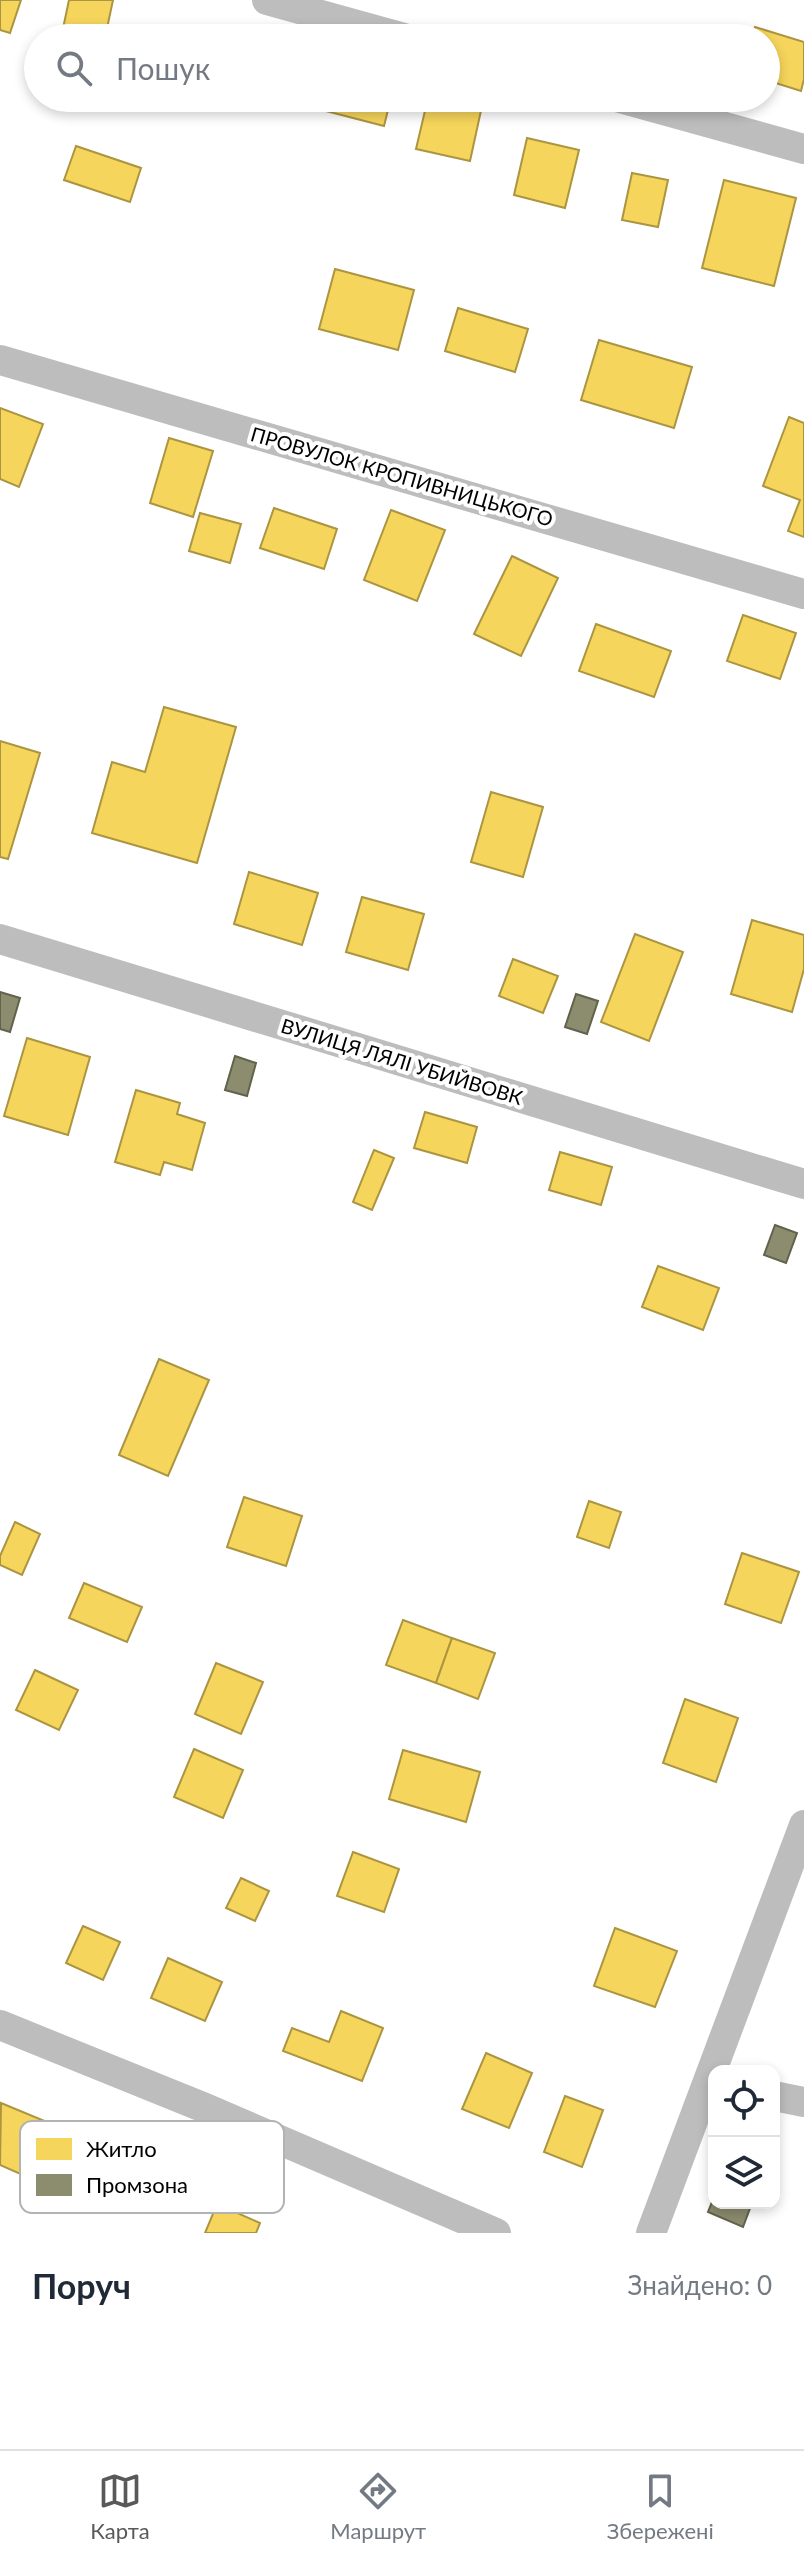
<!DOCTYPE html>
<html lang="uk">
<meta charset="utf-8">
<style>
:root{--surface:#fff;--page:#f2f2f3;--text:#1f2937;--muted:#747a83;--line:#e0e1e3;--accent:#595959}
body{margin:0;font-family:Lato,sans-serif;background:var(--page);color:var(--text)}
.controls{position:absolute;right:24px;bottom:24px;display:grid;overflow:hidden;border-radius:16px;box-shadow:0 4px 12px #0003}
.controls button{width:72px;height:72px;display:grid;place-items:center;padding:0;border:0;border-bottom:2px solid var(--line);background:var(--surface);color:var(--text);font:40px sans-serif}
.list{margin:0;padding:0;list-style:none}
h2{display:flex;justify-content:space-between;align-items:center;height:104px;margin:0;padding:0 32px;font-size:34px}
h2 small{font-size:26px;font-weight:400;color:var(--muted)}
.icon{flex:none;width:44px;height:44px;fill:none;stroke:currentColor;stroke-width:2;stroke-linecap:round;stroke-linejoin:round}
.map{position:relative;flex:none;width:804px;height:2233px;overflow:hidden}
.search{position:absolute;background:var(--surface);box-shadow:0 4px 12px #0003;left:24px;right:24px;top:24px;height:88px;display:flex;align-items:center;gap:20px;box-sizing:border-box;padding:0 28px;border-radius:44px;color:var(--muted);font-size:30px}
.sheet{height:216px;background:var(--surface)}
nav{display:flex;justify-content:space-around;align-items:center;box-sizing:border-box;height:112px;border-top:2px solid var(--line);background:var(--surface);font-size:22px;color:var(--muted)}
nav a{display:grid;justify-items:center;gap:4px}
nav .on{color:var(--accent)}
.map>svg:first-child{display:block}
</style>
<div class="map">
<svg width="804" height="2233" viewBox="0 0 804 2233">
<rect width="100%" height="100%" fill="#fff"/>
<g fill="#f6d55c" stroke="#ac9540" stroke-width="2">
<polygon points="0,0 21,0 10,33 0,30"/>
<polygon points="69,0 113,0 105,38 61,38"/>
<polygon points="755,27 804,42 804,79 801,91 766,80 766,38 752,38"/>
<polygon points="329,98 391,98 384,126 326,111"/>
<polygon points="428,98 447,98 482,106 470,161 416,149"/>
<polygon points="527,138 579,150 565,208 514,195"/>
<polygon points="76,146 141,168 130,202 64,180"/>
<polygon points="632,173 668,180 658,227 622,220"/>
<polygon points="724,180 796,198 774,286 702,268"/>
<polygon points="335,269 414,290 398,350 319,329"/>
<polygon points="458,308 528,329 515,372 445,351"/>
<polygon points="599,340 692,367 674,428 581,400"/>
<polygon points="0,408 43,424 19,487 0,479"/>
<polygon points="789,417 804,423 804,537 788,531 800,500 763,486"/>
<polygon points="169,438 213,451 193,517 150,503"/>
<polygon points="274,508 337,529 324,569 260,548"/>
<polygon points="391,510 445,530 417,601 364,580"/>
<polygon points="200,513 241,524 230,563 189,551"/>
<polygon points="512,556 558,578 521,656 474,634"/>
<polygon points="743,615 796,633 780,679 727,661"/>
<polygon points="596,624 671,651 654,697 579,671"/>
<polygon points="164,707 236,727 197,863 92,833 112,762 145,772"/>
<polygon points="0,741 40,753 8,859 0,857"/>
<polygon points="491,792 543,807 523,877 471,862"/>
<polygon points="249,872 318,893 302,945 234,924"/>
<polygon points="362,897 424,914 408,970 346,952"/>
<polygon points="752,920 804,935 804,969 792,1012 731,994"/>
<polygon points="635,934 683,952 649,1041 601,1022"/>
<polygon points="513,959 558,976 543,1013 499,996"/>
<polygon points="27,1038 90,1057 68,1135 4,1116"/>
<polygon points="136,1090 180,1103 177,1114 205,1123 192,1170 164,1162 160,1175 115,1162"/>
<polygon points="425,1112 477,1127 467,1163 414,1148"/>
<polygon points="374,1150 394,1158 372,1210 353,1202"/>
<polygon points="560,1152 612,1167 601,1205 549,1190"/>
<polygon points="658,1266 719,1288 703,1330 642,1307"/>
<polygon points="159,1359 209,1380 168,1476 119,1455"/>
<polygon points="244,1497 302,1516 286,1566 227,1547"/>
<polygon points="589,1501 621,1512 609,1548 577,1537"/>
<polygon points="15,1522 40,1534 22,1575 0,1565 0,1556"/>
<polygon points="742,1553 799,1572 781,1623 725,1604"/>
<polygon points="84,1583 142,1607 127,1642 69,1618"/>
<polygon points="403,1620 452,1638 436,1683 386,1665"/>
<polygon points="452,1638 495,1653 478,1699 436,1683"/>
<polygon points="216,1663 263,1682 241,1734 195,1714"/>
<polygon points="35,1670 78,1690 59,1730 16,1710"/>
<polygon points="685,1699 738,1718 716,1782 663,1763"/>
<polygon points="194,1749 243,1770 223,1818 174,1797"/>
<polygon points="403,1750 480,1772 466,1822 389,1799"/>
<polygon points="353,1852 399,1869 384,1912 337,1896"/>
<polygon points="241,1878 269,1891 255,1921 226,1908"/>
<polygon points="83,1926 120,1942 103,1980 66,1963"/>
<polygon points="615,1928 677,1951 655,2007 594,1986"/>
<polygon points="168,1958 222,1982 205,2021 151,1998"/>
<polygon points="341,2011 383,2028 362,2081 283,2051 292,2028 329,2042"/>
<polygon points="486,2053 532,2073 509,2128 462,2109"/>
<polygon points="565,2096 603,2110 582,2167 544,2152"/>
<polygon points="1,2103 47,2122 25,2176 0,2165"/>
<polygon points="217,2204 260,2223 256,2233 205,2233"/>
</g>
<g fill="#8c8c6e" stroke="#62624d" stroke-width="2">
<polygon points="0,992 20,998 10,1032 0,1029"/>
<polygon points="576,994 598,1001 587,1034 565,1027"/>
<polygon points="235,1056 256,1063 247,1096 225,1090"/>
<polygon points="775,1225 797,1233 786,1263 764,1255"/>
<polygon points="714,2197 714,2203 752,2203 743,2227 708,2212"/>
</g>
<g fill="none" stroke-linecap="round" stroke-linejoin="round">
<g stroke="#bdbdbd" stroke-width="30">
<polyline points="267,0 404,38"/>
<polyline points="620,98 804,149"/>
<polyline points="0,360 804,594"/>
<polyline points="0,939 804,1184"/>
<polyline points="0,2025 205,2108 496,2233"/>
<polyline points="774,2096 804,2102"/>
<polyline points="651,2233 804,1825"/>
</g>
</g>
<g text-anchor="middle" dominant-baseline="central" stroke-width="8" stroke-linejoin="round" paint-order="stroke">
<g font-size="20" fill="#000" stroke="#fff">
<text transform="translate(402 476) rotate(16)">ПРОВУЛОК КРОПИВНИЦЬКОГО</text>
<text transform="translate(402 1061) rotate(17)">ВУЛИЦЯ ЛЯЛІ УБИЙВОВК</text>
</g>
</g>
<rect x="20" y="2121" width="264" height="92" rx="12" fill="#fff" stroke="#b2b2b2" stroke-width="2"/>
<rect x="36" y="2138" width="36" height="22" fill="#f6d55c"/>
<rect x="36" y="2174" width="36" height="22" fill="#8c8c6e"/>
<g font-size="22" fill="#000">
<text x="86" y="2157">Житло</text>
<text x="86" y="2193">Промзона</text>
</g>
</svg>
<div class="controls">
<button><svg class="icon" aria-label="locate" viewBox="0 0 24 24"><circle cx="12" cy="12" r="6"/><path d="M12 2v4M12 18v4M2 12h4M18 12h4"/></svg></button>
<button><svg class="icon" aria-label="layers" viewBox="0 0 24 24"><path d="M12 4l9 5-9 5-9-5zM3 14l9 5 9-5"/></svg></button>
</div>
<div class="search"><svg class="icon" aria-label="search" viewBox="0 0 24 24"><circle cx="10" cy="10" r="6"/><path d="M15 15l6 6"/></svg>Пошук</div>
</div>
<section class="sheet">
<h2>Поруч<small>Знайдено: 0</small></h2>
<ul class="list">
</ul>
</section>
<nav>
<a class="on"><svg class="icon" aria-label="map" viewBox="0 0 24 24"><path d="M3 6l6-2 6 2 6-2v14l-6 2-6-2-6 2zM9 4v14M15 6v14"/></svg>Карта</a>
<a><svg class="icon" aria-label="directions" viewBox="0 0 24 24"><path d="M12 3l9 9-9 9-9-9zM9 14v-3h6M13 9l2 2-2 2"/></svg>Маршрут</a>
<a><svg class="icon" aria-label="saved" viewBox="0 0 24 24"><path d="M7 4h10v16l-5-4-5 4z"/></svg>Збережені</a>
</nav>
